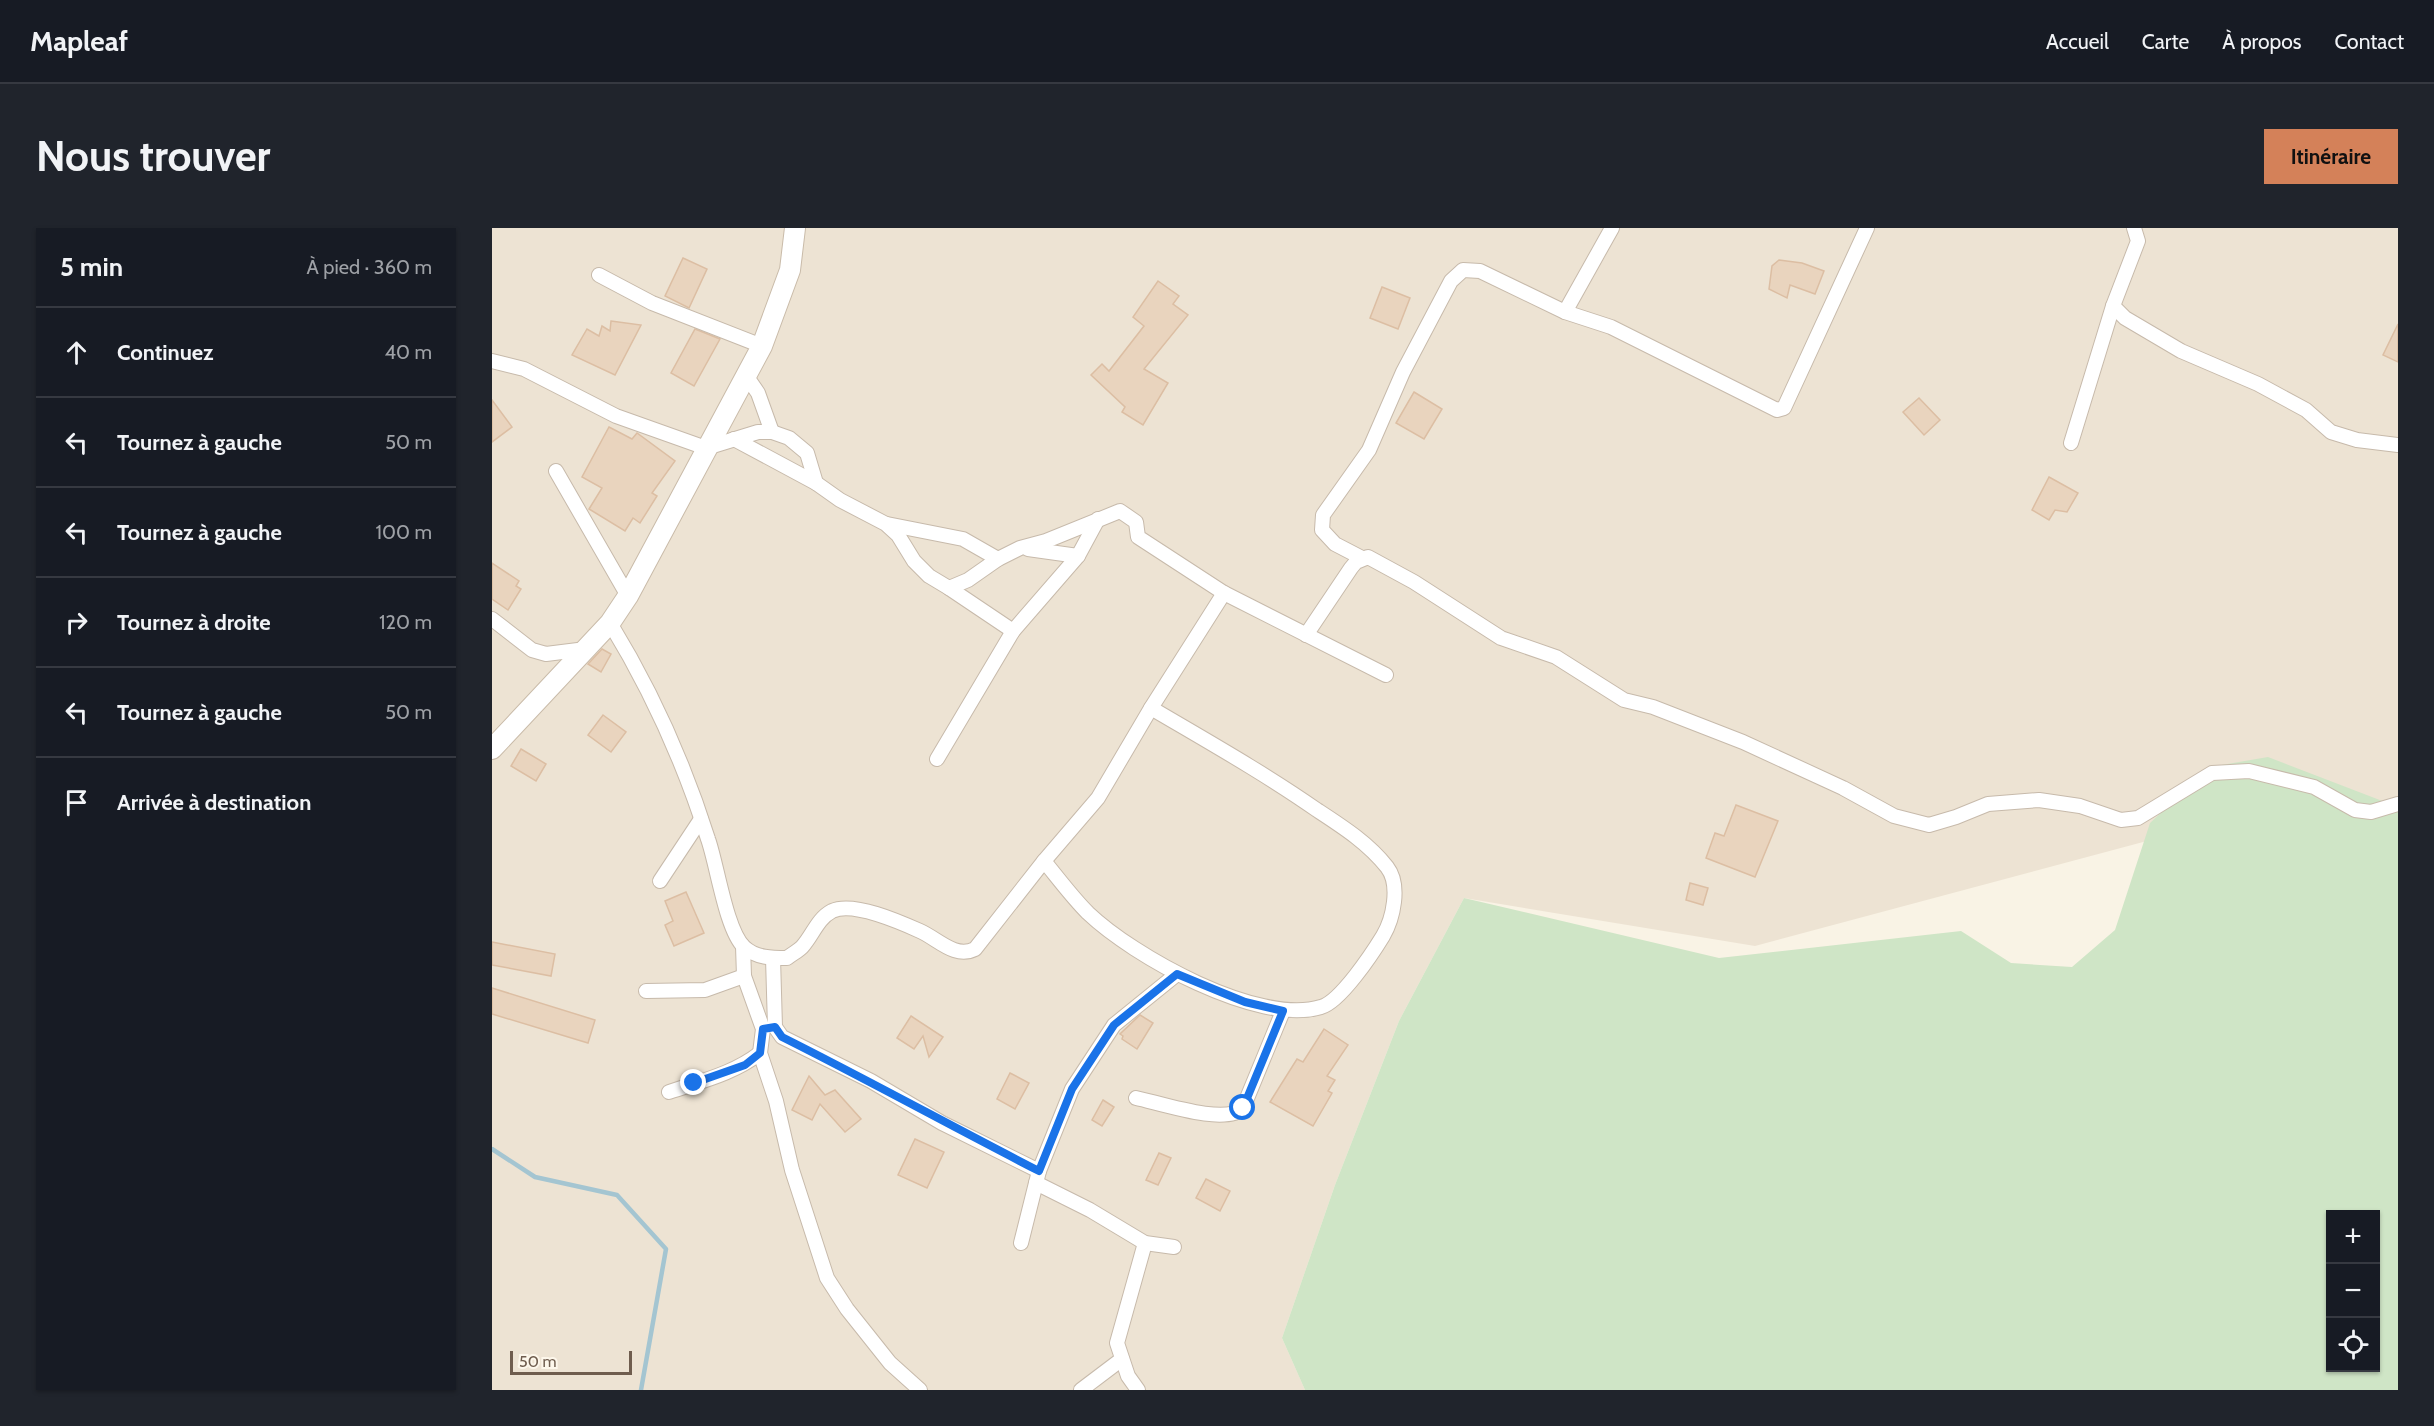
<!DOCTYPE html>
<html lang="fr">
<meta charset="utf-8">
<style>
:root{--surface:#171b24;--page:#20242c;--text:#f1f3f6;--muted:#9ea1a6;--line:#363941;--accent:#d48159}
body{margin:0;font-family:Cabin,sans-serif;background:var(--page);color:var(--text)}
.controls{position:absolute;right:18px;bottom:18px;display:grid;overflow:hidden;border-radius:0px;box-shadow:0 2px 4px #0004}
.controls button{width:54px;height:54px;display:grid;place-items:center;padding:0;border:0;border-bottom:2px solid var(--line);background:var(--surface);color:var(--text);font:30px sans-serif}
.scale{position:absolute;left:18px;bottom:15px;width:122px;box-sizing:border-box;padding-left:6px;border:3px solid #6f5d4e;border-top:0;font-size:16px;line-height:21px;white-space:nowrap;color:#6f5d4e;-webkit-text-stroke:4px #fdf7eb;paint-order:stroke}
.stop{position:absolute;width:18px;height:18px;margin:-14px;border:4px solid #1a73e8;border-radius:50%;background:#fff}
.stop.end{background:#1a73e8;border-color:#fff;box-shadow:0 2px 6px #0008}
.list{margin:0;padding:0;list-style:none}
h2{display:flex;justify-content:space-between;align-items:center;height:78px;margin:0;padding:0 24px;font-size:26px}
h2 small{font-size:20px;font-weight:400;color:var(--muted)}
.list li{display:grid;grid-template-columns:39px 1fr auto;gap:18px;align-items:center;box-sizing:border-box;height:90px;padding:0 24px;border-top:2px solid var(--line)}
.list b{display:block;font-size:22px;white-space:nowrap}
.list em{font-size:20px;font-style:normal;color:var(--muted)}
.icon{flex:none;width:33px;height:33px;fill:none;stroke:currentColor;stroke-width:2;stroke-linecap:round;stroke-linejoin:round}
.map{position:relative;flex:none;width:1906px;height:1162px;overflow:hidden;border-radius:0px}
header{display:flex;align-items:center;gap:36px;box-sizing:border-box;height:84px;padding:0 30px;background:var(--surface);border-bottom:2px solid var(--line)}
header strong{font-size:28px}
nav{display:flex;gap:33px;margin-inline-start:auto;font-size:21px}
.intro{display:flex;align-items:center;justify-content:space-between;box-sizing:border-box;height:144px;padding:0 36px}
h1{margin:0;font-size:42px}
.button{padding:15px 27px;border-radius:0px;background:var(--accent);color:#111;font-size:21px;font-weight:700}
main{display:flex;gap:36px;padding:0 36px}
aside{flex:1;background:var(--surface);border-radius:0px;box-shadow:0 2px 4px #0004}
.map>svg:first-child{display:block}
</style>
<header>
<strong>Mapleaf</strong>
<nav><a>Accueil</a><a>Carte</a><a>À propos</a><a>Contact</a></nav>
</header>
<div class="intro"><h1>Nous trouver</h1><a class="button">Itinéraire</a></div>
<main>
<aside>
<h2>5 min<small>À pied · 360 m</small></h2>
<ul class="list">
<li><svg class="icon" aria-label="ahead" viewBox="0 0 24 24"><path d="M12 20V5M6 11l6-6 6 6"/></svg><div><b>Continuez</b></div><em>40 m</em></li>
<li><svg class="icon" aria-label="left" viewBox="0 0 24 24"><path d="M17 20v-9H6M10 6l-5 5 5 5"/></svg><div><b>Tournez à gauche</b></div><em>50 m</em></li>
<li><svg class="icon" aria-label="left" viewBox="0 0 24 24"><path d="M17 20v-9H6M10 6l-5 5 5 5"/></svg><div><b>Tournez à gauche</b></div><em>100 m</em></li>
<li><svg class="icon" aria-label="right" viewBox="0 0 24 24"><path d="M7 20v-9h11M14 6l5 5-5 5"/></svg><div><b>Tournez à droite</b></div><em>120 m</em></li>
<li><svg class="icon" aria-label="left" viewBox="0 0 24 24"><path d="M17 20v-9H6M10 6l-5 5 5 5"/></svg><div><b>Tournez à gauche</b></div><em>50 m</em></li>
<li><svg class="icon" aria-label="arrive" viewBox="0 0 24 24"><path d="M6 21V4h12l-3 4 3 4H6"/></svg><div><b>Arrivée à destination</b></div></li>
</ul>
</aside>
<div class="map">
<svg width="1906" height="1162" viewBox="0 0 1906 1162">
<rect width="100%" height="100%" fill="#f9f3e5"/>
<polygon fill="#ede3d3" points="0,0 1906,0 1906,604 1681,606 1263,718 972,670 907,793 843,957 790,1110 813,1162 0,1162"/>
<path fill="#cfe5c6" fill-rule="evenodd" d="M1776,529L1906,579V1162H813L790,1110L843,957L907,793L972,670L1227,730L1469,703L1519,735L1580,739L1623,702L1658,595L1718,539ZM1838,986H1884V1140H1838Z"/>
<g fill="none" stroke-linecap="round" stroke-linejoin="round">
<polyline stroke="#a4c5d1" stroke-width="4.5" points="0,921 43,949 125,967 174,1021 149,1162"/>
</g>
<g fill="#e9d4be" stroke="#dcbea3" stroke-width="1.5">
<polygon points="191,30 215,41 197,80 173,68"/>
<polygon points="1287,32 1310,35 1332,43 1323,66 1298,57 1295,70 1277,61 1280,38"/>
<polygon points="666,53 687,68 681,76 696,87 652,141 676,155 651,197 630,184 633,179 599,147 610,136 617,143 652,98 641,89"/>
<polygon points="890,59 918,70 906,101 878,90"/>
<polygon points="119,93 149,97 123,147 80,127 95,101 107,108 110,98 118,103"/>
<polygon points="1906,96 1906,134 1891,127"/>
<polygon points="203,101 228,111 202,158 179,145"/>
<polygon points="922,164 950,181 932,211 904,195"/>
<polygon points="1427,170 1448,192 1432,207 1411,184"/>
<polygon points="0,172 20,199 0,214"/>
<polygon points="117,199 140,211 145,205 183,233 160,265 165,268 148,295 141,290 133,303 97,281 110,260 90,249"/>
<polygon points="1557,249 1586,265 1575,284 1563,282 1557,292 1540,282"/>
<polygon points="0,335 27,353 24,358 29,361 16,382 0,371"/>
<polygon points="110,421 119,426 109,444 96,436"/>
<polygon points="111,487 134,504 119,524 96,507"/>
<polygon points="29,521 54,536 44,553 19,538"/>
<polygon points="1244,577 1286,593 1263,649 1214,630 1223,605 1232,608"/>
<polygon points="1198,655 1216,660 1211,677 1194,672"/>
<polygon points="194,664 212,705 182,718 173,697 181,693 173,673"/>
<polygon points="0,714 63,726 59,748 0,737"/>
<polygon points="0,760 103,792 96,815 0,786"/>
<polygon points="648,787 661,795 645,821 630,811 631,808 628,806"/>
<polygon points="419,788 451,809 437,829 431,808 422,821 405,810"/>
<polygon points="832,801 856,817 835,848 843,852 836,863 840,865 821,898 778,874 805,831 811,834"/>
<polygon points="518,845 537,855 523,881 505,871"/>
<polygon points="317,848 333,867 343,862 369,891 353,904 328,876 320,892 300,882"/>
<polygon points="611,872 622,879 610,898 600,892"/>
<polygon points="423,911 452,924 435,960 406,947"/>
<polygon points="667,925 679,930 666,957 654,952"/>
<polygon points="714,951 738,963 728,983 704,970"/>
</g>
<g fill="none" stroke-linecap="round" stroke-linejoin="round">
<g stroke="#c7baab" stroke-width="16">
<g id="street">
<polyline points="107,47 160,75 270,118"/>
<polyline points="1621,78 1633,90 1689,123 1766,156 1814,182 1839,204 1865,212 1906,217"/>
<polyline points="1073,84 1120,0"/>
<polyline points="0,133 32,141 124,188 214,220 266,204 280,204 297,210 315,225 324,255 348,272 394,296 406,307 422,333 437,348 457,360 476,352 506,331 528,320 554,313 628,283 644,294 646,309 732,365 894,447"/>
<polyline points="255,149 266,165 280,204"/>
<polyline points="242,211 324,255"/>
<polyline points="1579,215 1621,78 1646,13 1642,0"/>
<polyline points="64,243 136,368"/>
<polyline points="395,296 471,311 506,331"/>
<polyline points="536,321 586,328"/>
<polyline points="870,330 843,316 830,302 831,287 877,222 911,144 959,53 971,42 988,43 1073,84 1119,99 1285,182 1292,180 1375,0"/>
<polyline points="457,360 521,403"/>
<polyline points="0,391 40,422 54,426 94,421"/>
<path d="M118,395C159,462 192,535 216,611C225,636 234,702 252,719C264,730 280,730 295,730C300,726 306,723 310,719C321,707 325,691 340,683C361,673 408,694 428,703C446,711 463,731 483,721L552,633L606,570L659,480L732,365"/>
<polyline points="814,407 859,340 864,334 876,329 922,354 1009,410 1064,429 1132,472 1161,479 1251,514 1351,560 1402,588 1437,597 1464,589 1496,576 1547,572 1588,578 1629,592 1646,590 1720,545 1757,543 1822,559 1863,582 1879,584 1906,576"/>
<polyline points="445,531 521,403 586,328 606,291"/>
<path d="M552,633C566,650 580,669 596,685C641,728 766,798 829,779C848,774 880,726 891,708C901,691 909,657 895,639C876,615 851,599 825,582C772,545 715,513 659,480"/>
<polyline points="168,653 209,591"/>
<polyline points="251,718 252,748 271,801 268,825 284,873 300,942 335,1050 355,1081 398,1135 428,1162"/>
<polyline points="281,730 283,799 290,809 379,853 450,895 547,943"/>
<polyline points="154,763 213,762 252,748"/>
<path d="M177,864C209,853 241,846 268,825"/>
<path d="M644,870C668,875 734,898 751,880L791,783"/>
<polyline points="544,955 598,982 653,1015 682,1019"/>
<polyline points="529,1015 547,943 580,861 622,797 685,746"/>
<polyline points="589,1162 630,1131"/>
<polyline points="646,1162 636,1148 625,1115 653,1015"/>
</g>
</g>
<g stroke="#c9bba9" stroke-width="22">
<polyline id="secondary" points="0,521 118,395 136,368 270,118 298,42 303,0"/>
</g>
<use href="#street" stroke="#fff" stroke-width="14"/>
<use href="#secondary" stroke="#fff" stroke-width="20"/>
</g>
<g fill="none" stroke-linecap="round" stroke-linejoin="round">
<path stroke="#1a73e8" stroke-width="8" d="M202,855L253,837L268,825L271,801L283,799L290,809C376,852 461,899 547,943L580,861L622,797L685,746L753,774L791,783L751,880"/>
</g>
</svg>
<div class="controls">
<button>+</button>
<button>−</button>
<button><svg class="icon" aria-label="locate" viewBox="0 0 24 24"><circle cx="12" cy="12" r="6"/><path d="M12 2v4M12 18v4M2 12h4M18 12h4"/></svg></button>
</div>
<div class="scale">50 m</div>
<div class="stop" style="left:751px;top:880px"></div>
<div class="stop end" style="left:202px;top:855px"></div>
</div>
</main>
